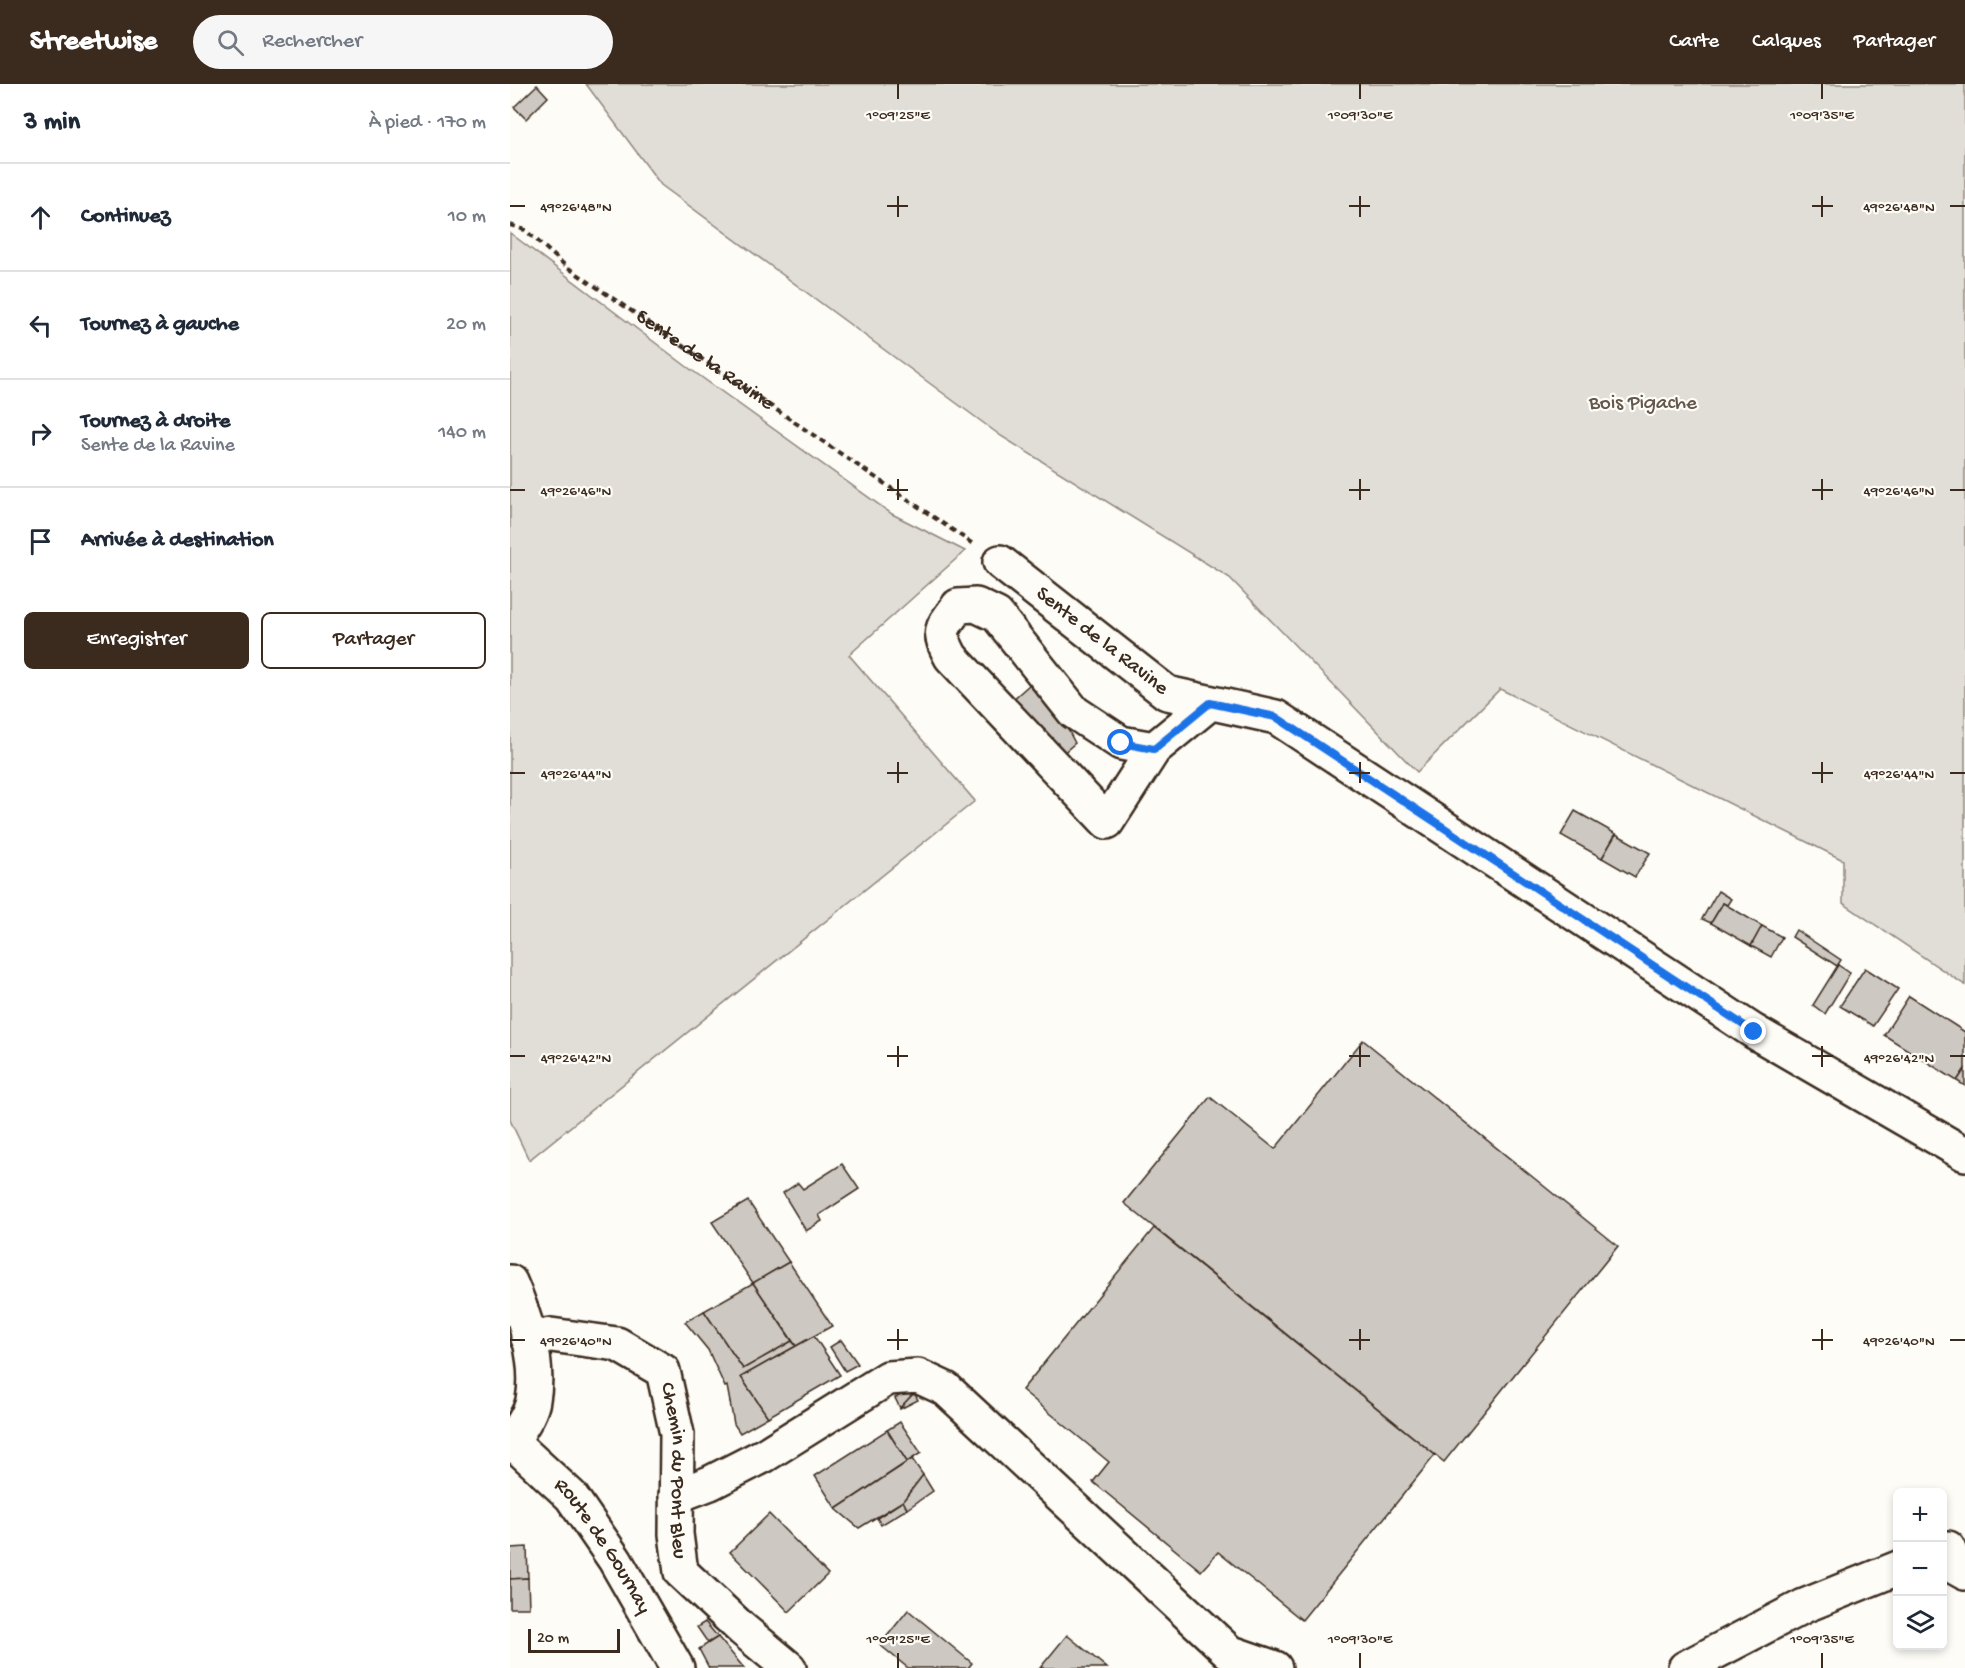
<!DOCTYPE html>
<html lang="fr">
<meta charset="utf-8">
<style>
:root{--surface:#fff;--page:#f6f6f7;--text:#1f2937;--muted:#747a83;--line:#e0e1e3;--accent:#3b2a1e}
body{margin:0;font-family:"Gochi Hand",sans-serif;background:var(--page);color:var(--text)}
.controls{position:absolute;right:18px;bottom:18px;display:grid;overflow:hidden;border-radius:9px;box-shadow:0 3px 9px #0003}
.controls button{width:54px;height:54px;display:grid;place-items:center;padding:0;border:0;border-bottom:2px solid var(--line);background:var(--surface);color:var(--text);font:30px sans-serif}
.scale{position:absolute;left:18px;bottom:15px;width:92px;box-sizing:border-box;padding-left:6px;border:3px solid #3b2a1e;border-top:0;font-size:16px;line-height:21px;white-space:nowrap;color:#3b2a1e;-webkit-text-stroke:4px #fdfcf7;paint-order:stroke}
.stop{position:absolute;width:18px;height:18px;margin:-14px;border:4px solid #1a73e8;border-radius:50%;background:#fff}
.stop.end{background:#1a73e8;border-color:#fff;box-shadow:0 2px 6px #0008}
.list{margin:0;padding:0;list-style:none}
h2{display:flex;justify-content:space-between;align-items:center;height:78px;margin:0;padding:0 24px;font-size:26px}
h2 small{font-size:20px;font-weight:400;color:var(--muted)}
.list li{display:grid;grid-template-columns:39px 1fr auto;gap:18px;align-items:center;box-sizing:border-box;height:108px;padding:0 24px;border-top:2px solid var(--line)}
.list b{display:block;font-size:22px;white-space:nowrap}
.list p{margin:0;font-size:20px;white-space:nowrap;color:var(--muted)}
.list em{font-size:20px;font-style:normal;color:var(--muted)}
.actions{display:flex;gap:12px;padding:18px 24px}
.actions a{flex:1;padding:14px 0;border:2px solid var(--accent);border-radius:9px;text-align:center;font-size:21px;color:var(--accent)}
.actions .main{background:var(--accent);color:#fff}
.icon{flex:none;width:33px;height:33px;fill:none;stroke:currentColor;stroke-width:2;stroke-linecap:round;stroke-linejoin:round}
.map{position:relative;flex:none;width:1455px;height:1584px;overflow:hidden}
header{display:flex;align-items:center;gap:36px;box-sizing:border-box;height:84px;padding:0 30px;background:var(--accent);color:#fff}
header strong{font-size:28px}
nav{display:flex;gap:33px;margin-inline-start:auto;font-size:21px}
.search{width:420px;height:54px;background:var(--page);display:flex;align-items:center;gap:15px;box-sizing:border-box;padding:0 21px;border-radius:33px;color:var(--muted);font-size:22px}
main{display:flex}
aside{flex:1;background:var(--surface)}
.map>svg:first-child{display:block}
</style>
<header>
<strong>Streetwise</strong>
<div class="search"><svg class="icon" aria-label="search" viewBox="0 0 24 24"><circle cx="10" cy="10" r="6"/><path d="M15 15l6 6"/></svg>Rechercher</div>
<nav><a>Carte</a><a>Calques</a><a>Partager</a></nav>
</header>
<main>
<aside>
<h2>3 min<small>À pied · 170 m</small></h2>
<ul class="list">
<li><svg class="icon" aria-label="ahead" viewBox="0 0 24 24"><path d="M12 20V5M6 11l6-6 6 6"/></svg><div><b>Continuez</b></div><em>10 m</em></li>
<li><svg class="icon" aria-label="left" viewBox="0 0 24 24"><path d="M17 20v-9H6M10 6l-5 5 5 5"/></svg><div><b>Tournez à gauche</b></div><em>20 m</em></li>
<li><svg class="icon" aria-label="right" viewBox="0 0 24 24"><path d="M7 20v-9h11M14 6l5 5-5 5"/></svg><div><b>Tournez à droite</b><p>Sente de la Ravine</p></div><em>140 m</em></li>
<li><svg class="icon" aria-label="arrive" viewBox="0 0 24 24"><path d="M6 21V4h12l-3 4 3 4H6"/></svg><div><b>Arrivée à destination</b></div></li>
</ul>
<div class="actions"><a class="main">Enregistrer</a><a>Partager</a></div>
</aside>
<div class="map">
<svg width="1455" height="1584" viewBox="0 0 1455 1584">
<rect width="100%" height="100%" fill="#fdfcf7"/>
<filter id="ink" filterUnits="userSpaceOnUse"><feTurbulence type="fractalNoise" baseFrequency=".0167" numOctaves="2"/><feDisplacementMap in="SourceGraphic" scale="12" xChannelSelector="R" yChannelSelector="G"/><feConvolveMatrix kernelMatrix="1 2 1 2 8 2 1 2 1" color-interpolation-filters="sRGB"/></filter>
<g filter="url(#ink)">
<g fill="#e1ded7" stroke="#8e847a" stroke-width="1.5">
<polygon points="76,0 1455,0 1455,901 1333,819 1333,776 990,605 907,688 720,494 491,352 151,101"/>
<polygon points="0,149 176,282 382,430 455,467 339,571 465,717 19,1076 0,1036"/>
</g>
<g fill="#cdc8c2" stroke="#3b2a1e" stroke-width="1.5">
<polygon points="27,1 38,13 16,35 4,23"/>
<polygon points="519,601 556,642 565,659 551,671 502,616"/>
<polygon points="1065,727 1106,750 1092,774 1051,751"/>
<polygon points="1106,750 1140,769 1125,793 1092,774"/>
<polygon points="1208,807 1221,815 1217,821 1213,819 1201,839 1192,835"/>
<polygon points="1213,819 1252,842 1241,862 1201,839"/>
<polygon points="1252,842 1272,853 1261,873 1241,862"/>
<polygon points="1286,846 1331,876 1327,882 1282,853"/>
<polygon points="1328,881 1340,889 1315,930 1303,921"/>
<polygon points="1355,884 1388,905 1363,942 1330,922"/>
<polygon points="1399,912 1455,948 1455,985 1447,997 1374,951"/>
<polygon points="853,956 1108,1162 934,1378 614,1119 700,1013 765,1065"/>
<polygon points="1455,985 1455,1002 1447,997"/>
<polygon points="332,1080 349,1105 309,1131 312,1137 296,1147 273,1109 288,1099 293,1105"/>
<polygon points="238,1117 279,1178 243,1199 202,1138"/>
<polygon points="644,1144 925,1371 792,1536 708,1468 691,1487 583,1398 599,1378 512,1306"/>
<polygon points="279,1178 322,1242 286,1262 243,1199"/>
<polygon points="243,1199 282,1257 233,1285 194,1227"/>
<polygon points="194,1227 233,1285 282,1257 286,1262 231,1293 258,1333 230,1349 224,1340 217,1302 215,1303 198,1266 175,1238"/>
<polygon points="304,1252 330,1291 258,1333 231,1293"/>
<polygon points="331,1256 348,1280 335,1287 320,1263"/>
<polygon points="403,1305 404,1309 390,1324 385,1314"/>
<polygon points="404,1309 408,1316 390,1325 390,1324"/>
<polygon points="390,1338 411,1369 397,1378 377,1346"/>
<polygon points="377,1346 397,1378 326,1425 305,1392"/>
<polygon points="402,1375 413,1391 393,1417 349,1444 326,1425"/>
<polygon points="413,1391 423,1407 397,1425 393,1417"/>
<polygon points="393,1417 397,1425 371,1441 367,1434"/>
<polygon points="259,1430 318,1490 279,1528 220,1468"/>
<polygon points="17,1463 18,1494 0,1495 0,1464"/>
<polygon points="18,1494 19,1524 0,1524 0,1495"/>
<polygon points="398,1526 462,1579 458,1584 398,1584 370,1561"/>
<polygon points="195,1538 208,1553 198,1559 187,1543"/>
<polygon points="557,1551 597,1584 530,1584"/>
<polygon points="208,1553 234,1584 199,1584 189,1565"/>
</g>
<g fill="none" stroke-linecap="round" stroke-linejoin="round">
<g stroke="#3b2a1e" stroke-width="38">
<g id="minor">
<path id="s2" d="M490,478L657,609L766,633L1243,947L1455,1070"/>
<path d="M644,665L597,738L441,573C427,547 431,545 448,522L466,521L487,531L564,628L611,659L644,665L700,619"/>
<path id="s3" d="M18,1254L41,1251L107,1260L153,1287L167,1350L166,1450L171,1488L232,1545L279,1584"/>
<polyline points="166,1412 200,1399 255,1371 378,1294 408,1292 436,1305 719,1568 765,1584"/>
<polyline points="1438,1464 1446,1484 1455,1489"/>
<polyline points="1175,1584 1294,1522 1388,1484"/>
</g>
</g>
<g stroke="#3b2a1e" stroke-width="38">
<g id="major">
<path d="M0,1198C15,1232 30,1279 23,1316C21,1330 9,1345 2,1358"/>
<path id="s4" d="M0,1356L61,1412L105,1476L167,1584"/>
</g>
</g>
<path stroke="#3b2a1e" stroke-width="4" stroke-dasharray="6 4.5" stroke-linecap="butt" id="s1" d="M0,141L15,146L57,183L466,462"/>
<use href="#minor" stroke="#fdfcf7" stroke-width="33"/>
<use href="#major" stroke="#fdfcf7" stroke-width="33"/>
</g>
</g>
<g fill="none" stroke-linecap="round" stroke-linejoin="round" filter="url(#ink)">
<polyline stroke="#1a73e8" stroke-width="8" points="611,659 644,665 700,619 766,633 1244,948"/>
</g>
<path fill="none" stroke="#3b2a1e" stroke-width="2" d="M388,0V15M850,0V15M1312,0V15M388,112V133M850,112V133M1312,112V133M0,122H15M377,122H398M839,122H860M1302,122H1323M1440,122H1455M388,395V416M850,395V416M1312,395V416M0,406H15M377,406H398M839,406H860M1302,406H1323M1440,406H1455M388,678V699M850,678V699M1312,678V699M0,689H15M377,689H398M839,689H860M1302,689H1323M1440,689H1455M388,962V983M850,962V983M1312,962V983M0,972H15M377,972H398M839,972H860M1302,972H1323M1440,972H1455M388,1245V1266M850,1245V1266M1312,1245V1266M0,1256H15M377,1256H398M839,1256H860M1302,1256H1323M1440,1256H1455M388,1569V1584M850,1569V1584M1312,1569V1584"/>
<g text-anchor="middle" dominant-baseline="central" stroke-width="4.5" stroke-linejoin="round" paint-order="stroke">
<g font-size="21" fill="#3b2a1e" stroke="#fdfcf7">
<text stroke="none"><textPath href="#s1" startOffset="238">Sente de la Ravine</textPath></text>
<text stroke="none"><textPath href="#s2" startOffset="129">Sente de la Ravine</textPath></text>
<text stroke="none"><textPath href="#s3" startOffset="244">Chemin du Pont Bleu</textPath></text>
<text stroke="none"><textPath href="#s4" startOffset="142">Route de Gournay</textPath></text>
</g>
<g font-size="21" fill="#64574c" stroke="#fdfcf7">
<text x="1133" y="320">Bois Pigache</text>
</g>
</g>
<g font-size="15" text-anchor="middle" fill="#3b2a1e" stroke="#fdfcf7" stroke-width="4.5" stroke-linejoin="round" paint-order="stroke">
<text x="388" y="35">1°09'25"E</text>
<text x="850" y="35">1°09'30"E</text>
<text x="1312" y="35">1°09'35"E</text>
<text x="66" y="127">49°26'48"N</text>
<text x="1389" y="127">49°26'48"N</text>
<text x="66" y="411">49°26'46"N</text>
<text x="1389" y="411">49°26'46"N</text>
<text x="66" y="694">49°26'44"N</text>
<text x="1389" y="694">49°26'44"N</text>
<text x="66" y="978">49°26'42"N</text>
<text x="1389" y="978">49°26'42"N</text>
<text x="66" y="1261">49°26'40"N</text>
<text x="1389" y="1261">49°26'40"N</text>
<text x="388" y="1559">1°09'25"E</text>
<text x="850" y="1559">1°09'30"E</text>
<text x="1312" y="1559">1°09'35"E</text>
</g>
</svg>
<div class="controls">
<button>+</button>
<button>−</button>
<button><svg class="icon" aria-label="layers" viewBox="0 0 24 24"><path d="M12 4l9 5-9 5-9-5zM3 14l9 5 9-5"/></svg></button>
</div>
<div class="scale">20 m</div>
<div class="stop" style="left:611px;top:659px"></div>
<div class="stop end" style="left:1244px;top:948px"></div>
</div>
</main>
